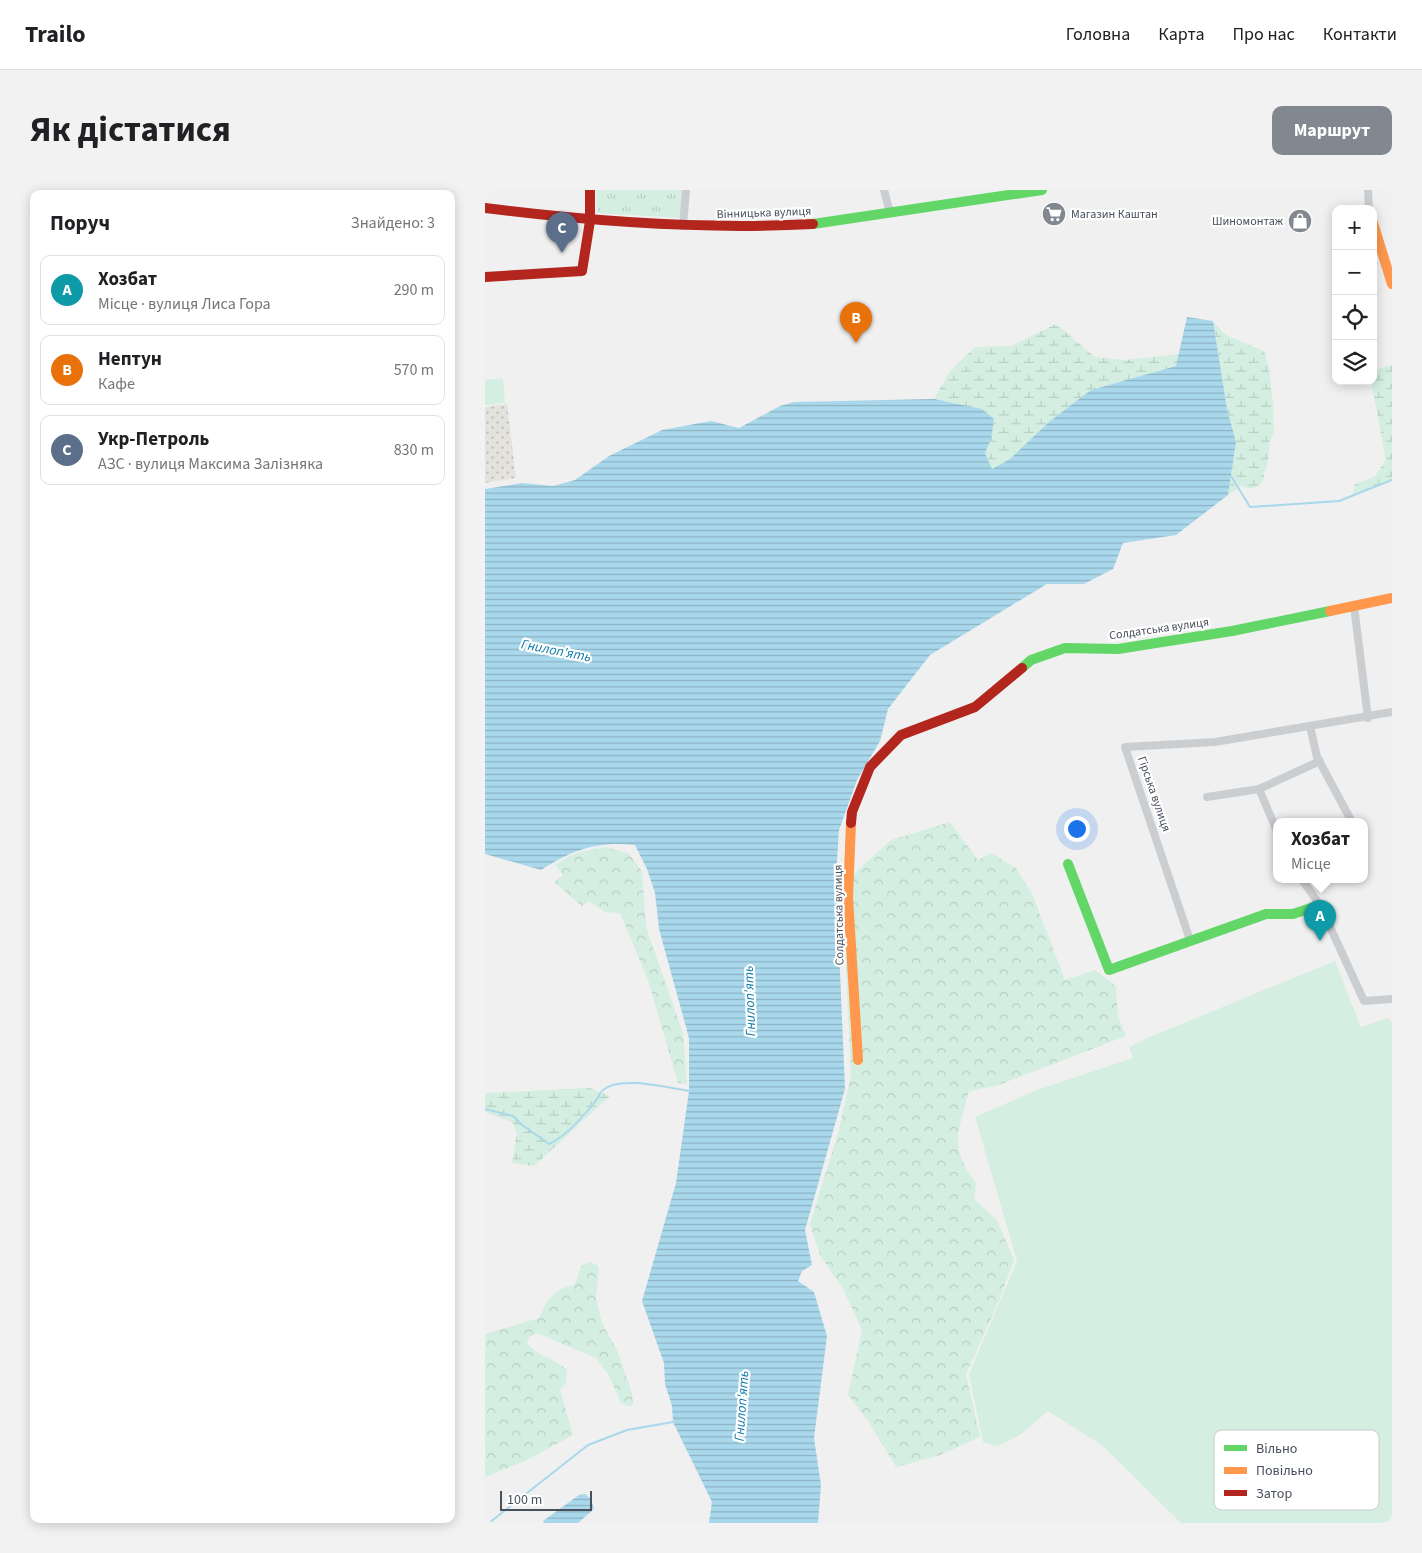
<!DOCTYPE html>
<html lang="uk">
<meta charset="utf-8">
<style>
:root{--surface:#fff;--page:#f2f2f2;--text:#202124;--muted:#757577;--line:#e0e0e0;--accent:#828890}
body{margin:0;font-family:"Source Sans 3",sans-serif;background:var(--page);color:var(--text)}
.controls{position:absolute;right:15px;top:15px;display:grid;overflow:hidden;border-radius:10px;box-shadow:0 2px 12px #0003}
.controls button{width:45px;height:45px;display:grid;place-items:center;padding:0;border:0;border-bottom:1px solid var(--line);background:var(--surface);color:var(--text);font:25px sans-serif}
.scale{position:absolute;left:15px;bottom:12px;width:92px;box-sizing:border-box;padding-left:5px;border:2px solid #47505c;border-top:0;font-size:14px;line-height:18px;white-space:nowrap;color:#47505c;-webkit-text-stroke:4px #fff;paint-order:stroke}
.you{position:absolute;left:591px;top:638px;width:18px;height:18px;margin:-12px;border:4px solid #fff;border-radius:50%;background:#1a73e8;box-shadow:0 0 0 8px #1a73e833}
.badge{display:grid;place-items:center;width:32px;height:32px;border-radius:50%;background:var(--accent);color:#fff;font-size:16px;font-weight:700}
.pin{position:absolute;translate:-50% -41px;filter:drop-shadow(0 1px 2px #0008)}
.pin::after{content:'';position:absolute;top:26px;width:18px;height:15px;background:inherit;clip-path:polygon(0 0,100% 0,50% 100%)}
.popup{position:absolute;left:788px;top:628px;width:95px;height:65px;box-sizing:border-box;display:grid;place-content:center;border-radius:10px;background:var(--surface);filter:drop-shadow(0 1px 4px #0005);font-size:16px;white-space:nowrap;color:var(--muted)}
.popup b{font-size:19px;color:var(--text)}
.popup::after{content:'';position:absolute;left:50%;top:100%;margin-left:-10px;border:10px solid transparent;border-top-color:var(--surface)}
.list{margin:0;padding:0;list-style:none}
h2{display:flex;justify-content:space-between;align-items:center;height:65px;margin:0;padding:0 20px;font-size:21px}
h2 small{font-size:16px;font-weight:400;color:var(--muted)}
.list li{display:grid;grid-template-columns:32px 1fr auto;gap:15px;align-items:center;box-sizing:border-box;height:70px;margin:0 10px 10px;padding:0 10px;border:1px solid var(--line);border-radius:10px}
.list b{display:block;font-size:19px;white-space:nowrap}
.list p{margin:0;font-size:16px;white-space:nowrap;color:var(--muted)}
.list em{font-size:16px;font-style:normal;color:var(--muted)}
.icon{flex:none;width:28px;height:28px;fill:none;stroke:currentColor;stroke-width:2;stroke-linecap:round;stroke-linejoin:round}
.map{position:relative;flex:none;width:907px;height:1333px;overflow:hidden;border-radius:10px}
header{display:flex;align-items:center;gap:30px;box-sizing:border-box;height:70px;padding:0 25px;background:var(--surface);border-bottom:1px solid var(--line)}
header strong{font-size:24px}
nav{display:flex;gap:28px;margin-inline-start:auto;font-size:18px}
.intro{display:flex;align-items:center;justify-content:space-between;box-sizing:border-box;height:120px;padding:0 30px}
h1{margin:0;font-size:35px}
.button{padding:12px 22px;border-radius:10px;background:var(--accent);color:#fff;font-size:18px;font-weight:700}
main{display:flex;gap:30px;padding:0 30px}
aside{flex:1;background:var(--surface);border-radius:10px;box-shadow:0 2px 12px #0003}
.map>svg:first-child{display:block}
</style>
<header>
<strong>Trailo</strong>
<nav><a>Головна</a><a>Карта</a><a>Про нас</a><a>Контакти</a></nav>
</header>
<div class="intro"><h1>Як дістатися</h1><a class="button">Маршрут</a></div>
<main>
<aside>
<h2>Поруч<small>Знайдено: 3</small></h2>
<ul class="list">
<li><span class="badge" style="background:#0f9aa8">A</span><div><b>Хозбат</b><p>Місце · вулиця Лиса Гора</p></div><em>290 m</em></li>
<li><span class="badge" style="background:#e8710a">B</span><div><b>Нептун</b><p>Кафе</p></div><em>570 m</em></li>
<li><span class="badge" style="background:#5c6f8a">C</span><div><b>Укр-Петроль</b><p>АЗС · вулиця Максима Залізняка</p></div><em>830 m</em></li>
</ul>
</aside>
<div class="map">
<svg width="907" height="1333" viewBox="0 0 907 1333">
<defs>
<pattern id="forest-crowns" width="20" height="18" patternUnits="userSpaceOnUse" patternTransform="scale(1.25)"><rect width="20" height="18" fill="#d4efe1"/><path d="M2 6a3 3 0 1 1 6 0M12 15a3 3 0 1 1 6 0" fill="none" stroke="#b7cfc3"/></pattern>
<pattern id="wetland-marsh" width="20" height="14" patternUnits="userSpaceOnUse" patternTransform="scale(1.25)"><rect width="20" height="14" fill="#d4efe1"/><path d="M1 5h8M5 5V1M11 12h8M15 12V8" fill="none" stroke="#b7cfc3"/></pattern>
<pattern id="sand-dots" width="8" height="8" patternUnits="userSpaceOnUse" patternTransform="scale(1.25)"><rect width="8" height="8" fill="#e3e2dc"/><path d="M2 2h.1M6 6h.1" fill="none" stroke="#babab6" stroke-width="1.8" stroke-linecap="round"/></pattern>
<pattern id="park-tufts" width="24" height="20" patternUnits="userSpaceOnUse" patternTransform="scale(1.25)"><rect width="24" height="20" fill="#d4efe1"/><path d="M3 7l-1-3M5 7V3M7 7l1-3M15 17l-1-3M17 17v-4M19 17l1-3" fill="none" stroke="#b7cfc3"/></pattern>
<pattern id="water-rules" width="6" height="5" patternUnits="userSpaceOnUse" patternTransform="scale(1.25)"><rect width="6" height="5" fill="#a9d8ec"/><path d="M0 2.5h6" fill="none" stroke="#8bb2c2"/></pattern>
</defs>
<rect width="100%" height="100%" fill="#f0f0f0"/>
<g fill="#d4efe1">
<polygon points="18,188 20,213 0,215 0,190"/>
<polygon points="850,771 876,837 903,828 907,833 907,1333 696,1333 618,1256 563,1221 535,1245 513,1256 498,1252 484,1184 532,1071 490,927 552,900 648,868 644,857 667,846"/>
</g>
<g fill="url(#forest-crowns)">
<path d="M465,632L493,670L506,663L531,678L548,706L580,790L610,780L631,796L633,827L641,846L511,896L484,901C474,941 463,957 491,993L489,1009L512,1030L529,1070L514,1111L481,1184L495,1247L453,1266L411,1277L383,1231L363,1205L377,1140L358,1099L335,1065L325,1034L353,943L366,885L357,698L374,679L406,650Z"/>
<path d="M121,657L143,663L157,681L161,737L198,843L202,894L193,893L163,790L135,723L120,722L104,711L97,716L69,692L78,685L70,675C85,663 102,660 121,657Z"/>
<path d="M104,1072L111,1074L114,1077L111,1108L117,1133L132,1160L147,1203L148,1214L146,1217L136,1213L123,1184L111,1168L52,1143L44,1147L42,1153C53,1167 70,1168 82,1180L81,1192L75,1200L88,1245L42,1270L0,1287V1144L54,1128C64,1106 68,1101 90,1094L96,1076Z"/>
</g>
<g fill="url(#wetland-marsh)">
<polygon points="728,131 741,145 779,161 784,177 788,214 789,243 785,251 783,271 777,293 767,299 756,296 743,305 751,252 742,219"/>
<polygon points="571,134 610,167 639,170 694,164 691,176 606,200 525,269 507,279 500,263 449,209 465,181 490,157 526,156"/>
<polygon points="907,175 907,290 867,306 870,294 890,286 901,270 886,191 888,191 888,180"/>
<polygon points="105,898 125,906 49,976 27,973 32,943 27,932 0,922 0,903"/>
</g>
<polygon fill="url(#sand-dots)" points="22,214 31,288 0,293 0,217"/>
<polygon fill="url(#park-tufts)" points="111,0 197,0 195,28 112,23"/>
<g fill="url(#water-rules)">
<path d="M702,127L728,131L742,219L751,252L743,305L691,345L638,353L628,379L599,394H562L445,465L403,519L395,551L372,590L354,640L351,687L360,899L320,1040L327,1075L317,1081L313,1091L329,1102L342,1146L329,1248L336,1295L333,1333H224L227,1312L188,1232L187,1216L180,1194L179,1173L157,1111L191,993L204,901V848L174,739L170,703L162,679L150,655C111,651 88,660 56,680L0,664V299L37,293L68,296L90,290L124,266L177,240L226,231L254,238L295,216L309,212L449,209L497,219L509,229L506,249L500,263L507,279L525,269L564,232L606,200L691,176Z"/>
<polygon points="100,1304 106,1309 109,1319 93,1333 59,1333 58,1331 94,1305"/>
</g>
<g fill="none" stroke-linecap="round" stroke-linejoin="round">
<g stroke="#a9d8ec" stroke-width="2">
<polyline points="746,286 765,317 854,311 907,290"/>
<path d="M0,919L28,926L37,935L64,954C81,946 97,928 109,913C112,910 114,903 118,900C135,885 183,898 204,901"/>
<polyline points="4,1333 103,1255 142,1240 188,1232"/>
</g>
<g stroke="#cbced1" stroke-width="8">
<polyline points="399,0 405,23"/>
<polyline points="883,0 884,19"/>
<polyline points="198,36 201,0"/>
<polyline points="869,416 883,528"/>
<polyline points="825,536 832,567 867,632"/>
<polyline points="774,599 791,639"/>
<polyline points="722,607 774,599 835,571"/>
<polyline points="817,690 835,715 879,811 907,809"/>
<polyline points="705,750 640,557 730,552 907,522"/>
</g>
<g stroke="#63d668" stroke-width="10">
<polyline points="328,34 557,0"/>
<polyline points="537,478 546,470 580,458 633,459 747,441 845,421"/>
<polyline points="583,674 624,780 781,724 808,724 835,715"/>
</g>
<g stroke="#ff974d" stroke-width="10">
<polyline points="888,33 907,94"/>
<polyline points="845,421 907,408"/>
<polyline points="366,633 363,707 373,870"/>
</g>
<g stroke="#b3261e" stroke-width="10">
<path d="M0,18C110,32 218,40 328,34"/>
<polyline points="0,87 97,81 105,31 105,0"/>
<polyline points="366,633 367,622 385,577 416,545 490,517 537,478"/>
</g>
</g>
<defs>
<g id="supermarket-disc" transform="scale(1.25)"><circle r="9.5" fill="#828890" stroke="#fff"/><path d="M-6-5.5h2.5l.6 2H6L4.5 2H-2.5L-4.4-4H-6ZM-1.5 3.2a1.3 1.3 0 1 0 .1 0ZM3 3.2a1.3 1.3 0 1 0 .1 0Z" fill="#fff"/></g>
<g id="shop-disc" transform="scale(1.25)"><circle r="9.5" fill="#828890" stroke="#fff"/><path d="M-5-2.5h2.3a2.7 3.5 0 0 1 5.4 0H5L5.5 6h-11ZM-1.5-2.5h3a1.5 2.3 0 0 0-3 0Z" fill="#fff"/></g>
</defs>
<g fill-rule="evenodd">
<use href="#supermarket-disc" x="569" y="24"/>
<use href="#shop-disc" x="815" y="31"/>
</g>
<g text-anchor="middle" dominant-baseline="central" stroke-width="4.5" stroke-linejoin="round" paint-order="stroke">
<g font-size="12" fill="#47505c" stroke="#fff">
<text transform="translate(279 23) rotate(-2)">Вінницька вулиця</text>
<text transform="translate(674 439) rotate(-8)">Солдатська вулиця</text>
<text transform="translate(669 604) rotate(71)">Гірська вулиця</text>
<text transform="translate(354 725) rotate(-91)">Солдатська вулиця</text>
</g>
<g font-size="12" fill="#47505c" stroke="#fff" text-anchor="start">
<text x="586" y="24">Магазин Каштан</text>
<text x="798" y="31" text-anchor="end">Шиномонтаж</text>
</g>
<g font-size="14" font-style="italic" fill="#0d7aa8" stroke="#fff">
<text transform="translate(71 461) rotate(11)">Гнилоп'ять</text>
<text transform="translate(265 811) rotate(-92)">Гнилоп'ять</text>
<text transform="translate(257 1216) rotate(-86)">Гнилоп'ять</text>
</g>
</g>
<rect x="729" y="1240" width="165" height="80" rx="8" fill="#fff" stroke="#c8cace" stroke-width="1"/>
<rect x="739" y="1255" width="23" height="6" fill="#63d668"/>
<rect x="739" y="1277" width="23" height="7" fill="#ff974d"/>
<rect x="739" y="1300" width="23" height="6" fill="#b3261e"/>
<g font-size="14" fill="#47505c">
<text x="771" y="1263">Вільно</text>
<text x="771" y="1285">Повільно</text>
<text x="771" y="1308">Затор</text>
</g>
</svg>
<div class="controls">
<button>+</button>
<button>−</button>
<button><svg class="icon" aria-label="locate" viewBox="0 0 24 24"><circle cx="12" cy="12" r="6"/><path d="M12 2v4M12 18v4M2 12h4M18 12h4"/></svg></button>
<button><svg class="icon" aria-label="layers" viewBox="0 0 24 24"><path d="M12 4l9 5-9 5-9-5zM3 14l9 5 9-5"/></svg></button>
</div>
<div class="scale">100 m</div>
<div class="you"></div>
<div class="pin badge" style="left:835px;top:751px;background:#0f9aa8">A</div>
<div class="popup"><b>Хозбат</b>Місце</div>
<div class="pin badge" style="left:371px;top:153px;background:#e8710a">B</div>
<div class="pin badge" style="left:77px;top:63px;background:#5c6f8a">C</div>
</div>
</main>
